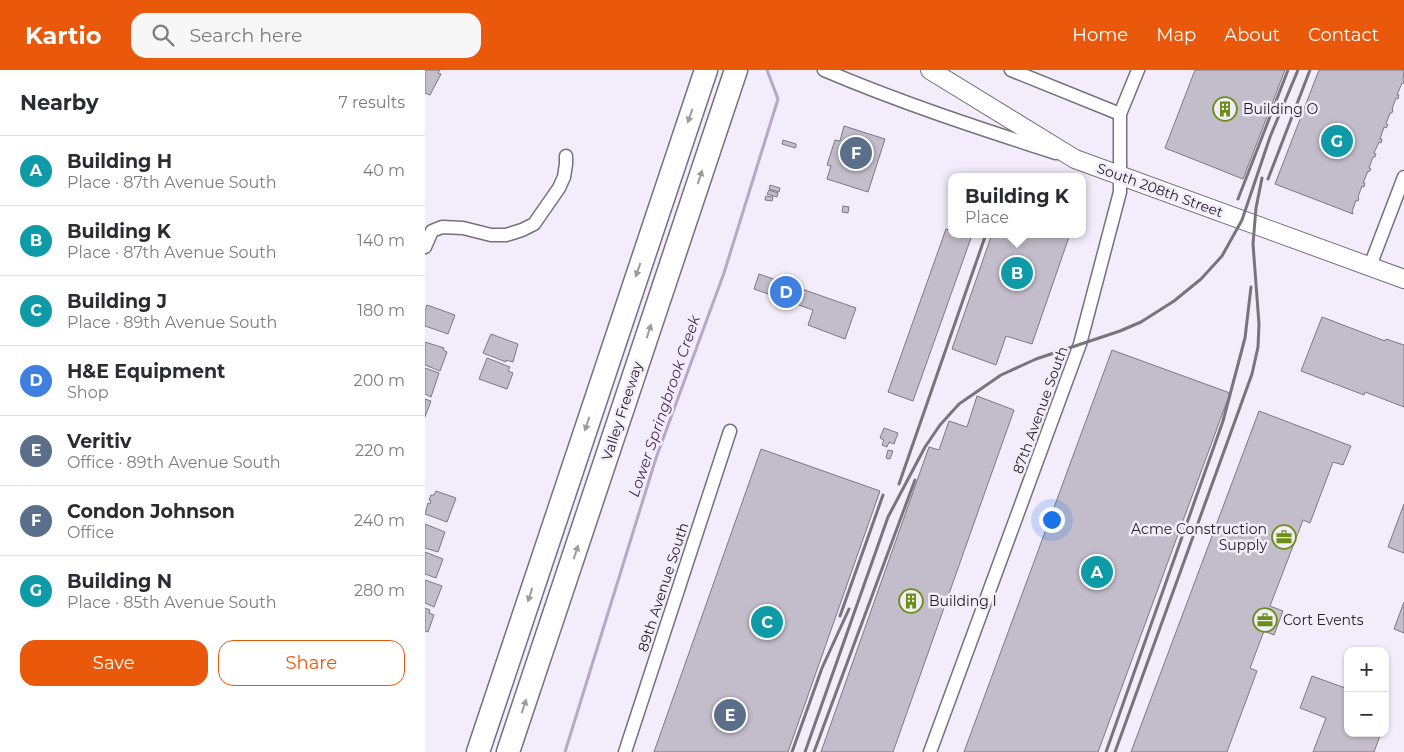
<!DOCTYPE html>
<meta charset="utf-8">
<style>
:root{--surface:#fff;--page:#f7f7f7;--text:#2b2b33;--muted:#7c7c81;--line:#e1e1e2;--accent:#ea580c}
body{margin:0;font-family:Montserrat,sans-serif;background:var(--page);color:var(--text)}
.controls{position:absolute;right:15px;bottom:15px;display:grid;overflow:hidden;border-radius:10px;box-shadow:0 1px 4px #0004}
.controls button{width:45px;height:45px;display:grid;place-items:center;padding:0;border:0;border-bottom:1px solid var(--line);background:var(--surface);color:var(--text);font:25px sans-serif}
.you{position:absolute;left:626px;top:449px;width:18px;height:18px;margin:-12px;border:4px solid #fff;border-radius:50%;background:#1a73e8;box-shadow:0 0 0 8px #1a73e833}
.badge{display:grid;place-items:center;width:32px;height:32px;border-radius:50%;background:var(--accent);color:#fff;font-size:16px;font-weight:700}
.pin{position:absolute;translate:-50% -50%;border:2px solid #fff;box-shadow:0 1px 5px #0006}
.popup{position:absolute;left:523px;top:103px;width:138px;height:65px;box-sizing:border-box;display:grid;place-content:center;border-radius:10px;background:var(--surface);filter:drop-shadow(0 1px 4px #0005);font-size:16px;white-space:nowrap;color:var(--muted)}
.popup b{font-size:19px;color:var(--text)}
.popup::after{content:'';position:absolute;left:50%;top:100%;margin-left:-10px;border:10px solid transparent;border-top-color:var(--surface)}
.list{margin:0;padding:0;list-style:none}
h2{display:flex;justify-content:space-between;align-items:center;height:65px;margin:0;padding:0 20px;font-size:21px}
h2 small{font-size:16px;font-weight:400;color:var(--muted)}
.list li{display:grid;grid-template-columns:32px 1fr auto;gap:15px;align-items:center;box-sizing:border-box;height:70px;padding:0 20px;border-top:1px solid var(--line)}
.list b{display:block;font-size:19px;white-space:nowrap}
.list p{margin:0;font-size:16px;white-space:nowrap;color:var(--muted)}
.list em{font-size:16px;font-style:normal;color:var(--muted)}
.actions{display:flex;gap:10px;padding:15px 20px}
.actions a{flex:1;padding:11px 0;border:1px solid var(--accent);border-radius:15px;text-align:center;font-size:18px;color:var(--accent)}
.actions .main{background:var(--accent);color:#fff}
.icon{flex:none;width:28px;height:28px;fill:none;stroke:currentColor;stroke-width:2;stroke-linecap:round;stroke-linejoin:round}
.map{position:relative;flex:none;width:979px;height:682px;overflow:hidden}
header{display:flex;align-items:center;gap:30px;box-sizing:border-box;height:70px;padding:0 25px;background:var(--accent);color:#fff}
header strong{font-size:24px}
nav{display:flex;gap:28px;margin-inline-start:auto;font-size:18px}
.search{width:350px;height:45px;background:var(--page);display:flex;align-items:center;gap:12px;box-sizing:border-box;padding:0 18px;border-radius:15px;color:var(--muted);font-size:19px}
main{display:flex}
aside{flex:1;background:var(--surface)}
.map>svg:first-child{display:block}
</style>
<header>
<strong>Kartio</strong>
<div class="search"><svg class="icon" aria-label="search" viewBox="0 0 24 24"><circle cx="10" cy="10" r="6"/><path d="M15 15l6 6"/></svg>Search here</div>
<nav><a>Home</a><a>Map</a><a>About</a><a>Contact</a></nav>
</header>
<main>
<aside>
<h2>Nearby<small>7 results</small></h2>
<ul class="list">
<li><span class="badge" style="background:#0f9aa8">A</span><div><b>Building H</b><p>Place · 87th Avenue South</p></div><em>40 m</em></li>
<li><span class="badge" style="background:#0f9aa8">B</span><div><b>Building K</b><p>Place · 87th Avenue South</p></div><em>140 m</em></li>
<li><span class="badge" style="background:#0f9aa8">C</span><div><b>Building J</b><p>Place · 89th Avenue South</p></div><em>180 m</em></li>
<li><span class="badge" style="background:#3f7fe0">D</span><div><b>H&amp;E Equipment</b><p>Shop</p></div><em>200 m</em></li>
<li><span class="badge" style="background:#5c6f8a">E</span><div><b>Veritiv</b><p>Office · 89th Avenue South</p></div><em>220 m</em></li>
<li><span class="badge" style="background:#5c6f8a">F</span><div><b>Condon Johnson</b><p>Office</p></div><em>240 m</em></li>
<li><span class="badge" style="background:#0f9aa8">G</span><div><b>Building N</b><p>Place · 85th Avenue South</p></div><em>280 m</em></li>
</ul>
<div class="actions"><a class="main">Save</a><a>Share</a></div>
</aside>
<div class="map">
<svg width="979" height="682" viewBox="0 0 979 682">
<rect width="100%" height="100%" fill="#f3edfb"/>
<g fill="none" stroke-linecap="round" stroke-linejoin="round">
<polyline stroke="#b6a8c8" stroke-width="3" points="140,682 231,388 299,203 353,29 342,0"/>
</g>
<g fill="#c3bdcb" stroke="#7d7784">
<polygon points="0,0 15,0 13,3 16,4 5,25 0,23"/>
<polygon points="770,0 860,0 818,109 740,78"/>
<polygon points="894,0 979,0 978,10 979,12 978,14 977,13 972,25 974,25 973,29 971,28 967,39 968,40 967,43 965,43 961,54 963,55 961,58 959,57 955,69 957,69 956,73 954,72 949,83 951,84 950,87 948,87 944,98 946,99 944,102 943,101 938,113 940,113 939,117 937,116 933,127 934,128 933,131 931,130 927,142 928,143 928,144 850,114"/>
<polygon points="419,56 460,69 443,122 402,109 406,96 402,95 410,70 415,71"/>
<polygon points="358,70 371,74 371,77 370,78 357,74"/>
<polygon points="345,115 355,118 354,122 344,119"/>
<polygon points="344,120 353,123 352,127 342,124"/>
<polygon points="341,126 348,127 347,131 340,130"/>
<polygon points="418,136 424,137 423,143 417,142"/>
<polygon points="521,159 527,161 527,164 535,164 546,168 488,331 463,322"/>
<polygon points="567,164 645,164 607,274 581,266 571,295 527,279"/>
<polygon points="334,204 431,238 420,269 383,255 388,240 329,219"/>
<polygon points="2,235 30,245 23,264 0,256 0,240"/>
<polygon points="897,247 960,271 961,269 979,275 979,337 940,322 939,325 876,301"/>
<polygon points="66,264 93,274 88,292 81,290 81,292 58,283"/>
<polygon points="0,272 19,278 18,280 22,282 15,301 0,295"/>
<polygon points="687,280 805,323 673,682 539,682"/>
<polygon points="62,288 85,297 83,301 88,303 82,319 54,309"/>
<polygon points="0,298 14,303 6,327 0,324"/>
<polygon points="552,326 589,340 468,682 396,682 504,377 514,380 524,351 542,357"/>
<polygon points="0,329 6,331 0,347"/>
<polygon points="834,341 926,376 918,395 908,392 885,453 878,450 845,536 858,541 849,565 839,561 825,598 832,601 802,682 706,682"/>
<polygon points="459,358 473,363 469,374 464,372 462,377 457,375 459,370 455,368"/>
<polygon points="336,379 455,421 363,682 229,682"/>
<polygon points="463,380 468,381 465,389 461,388"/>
<polygon points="11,421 31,428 22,452 0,444 3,433 5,434 6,431 4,430 6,425 9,425"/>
<polygon points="979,434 979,483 963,477"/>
<polygon points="0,454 20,462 13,482 0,478"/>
<polygon points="0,482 18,489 11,508 0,504"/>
<polygon points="0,510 17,516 9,537 0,533"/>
<polygon points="979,532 979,563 969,559"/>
<polygon points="0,538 5,540 4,543 9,545 3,562 0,561"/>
<polygon points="887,606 923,619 923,663 956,663 949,682 888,682 901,648 875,638"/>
</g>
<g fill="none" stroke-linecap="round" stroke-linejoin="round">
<g stroke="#76707d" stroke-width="15">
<g id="street">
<path d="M399,0C474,32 553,58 631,83"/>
<polyline points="586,0 695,44"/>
<polyline points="0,177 7,161 17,157 38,158 66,165 81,165 97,160 109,154 134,118 139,107 141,94 141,86"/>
<polyline points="945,196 979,107"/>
<polyline points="200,682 305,361"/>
<polyline points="505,682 655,274 695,122 695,44 713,0"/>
</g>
</g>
<g stroke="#76707d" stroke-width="20">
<polyline id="secondary" points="505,0 650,89 979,209"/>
</g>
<g stroke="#76707d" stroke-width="25">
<g id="highway">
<polyline points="53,682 281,0"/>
<polyline points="83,682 311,0"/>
</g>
</g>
<use href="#street" stroke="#fff" stroke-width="12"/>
<use href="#secondary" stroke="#fff" stroke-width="18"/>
<use href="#highway" stroke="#fff" stroke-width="22"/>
<g stroke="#78747d" stroke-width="3">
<polyline points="843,109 885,0"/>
<polyline points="813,129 863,0"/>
<polyline points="474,414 561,164"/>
<polyline points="415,546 458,425"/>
<polyline points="367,682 397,598 424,539"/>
<polyline points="380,682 463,447 500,377 515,355 534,334 576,305 611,289 695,261 716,252 749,231 776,209 797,186 817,150 845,67 873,0"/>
<polyline points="389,682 490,410"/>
<polyline points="681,682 798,351 820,268 826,217"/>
<polyline points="690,682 827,304 833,277 834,254 828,174 831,138 837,108"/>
</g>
</g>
<defs><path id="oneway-solid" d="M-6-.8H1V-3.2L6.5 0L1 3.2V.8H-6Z" transform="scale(1.25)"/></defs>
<g fill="#9c9b9d">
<use href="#oneway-solid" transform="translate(265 46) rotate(109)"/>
<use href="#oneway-solid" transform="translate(275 107) rotate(-72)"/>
<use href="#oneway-solid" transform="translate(213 200) rotate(109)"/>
<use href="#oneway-solid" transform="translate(224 261) rotate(-72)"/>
<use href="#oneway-solid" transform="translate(162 354) rotate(108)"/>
<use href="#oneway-solid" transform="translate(151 482) rotate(-72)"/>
<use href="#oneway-solid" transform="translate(105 525) rotate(108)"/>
<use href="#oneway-solid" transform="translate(99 636) rotate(-71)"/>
</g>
<defs>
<g id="building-ring" transform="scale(1.25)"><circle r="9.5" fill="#f3edfb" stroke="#6a8e16" stroke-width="1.5"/><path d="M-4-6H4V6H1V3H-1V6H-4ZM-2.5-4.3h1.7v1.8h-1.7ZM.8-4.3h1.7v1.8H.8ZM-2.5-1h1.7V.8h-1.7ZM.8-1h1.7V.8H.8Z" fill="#6a8e16"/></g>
<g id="office-ring" transform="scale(1.25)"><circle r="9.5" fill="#f3edfb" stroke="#6a8e16" stroke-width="1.5"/><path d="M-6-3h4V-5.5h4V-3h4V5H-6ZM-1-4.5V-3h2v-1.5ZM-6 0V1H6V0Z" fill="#6a8e16"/></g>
</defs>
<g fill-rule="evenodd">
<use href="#building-ring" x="800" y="39"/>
<use href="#office-ring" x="859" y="467"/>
<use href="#building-ring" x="486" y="531"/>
<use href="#office-ring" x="840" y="550"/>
</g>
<g text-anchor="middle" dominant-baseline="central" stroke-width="5" stroke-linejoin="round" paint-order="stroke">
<g font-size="14" fill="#232126" stroke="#f3edfb" text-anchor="start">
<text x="818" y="39">Building O</text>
<text x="842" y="459" text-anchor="end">Acme Construction<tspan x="842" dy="16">Supply</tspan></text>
<text x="504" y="531">Building I</text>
<text x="858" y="550">Cort Events</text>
</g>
<g font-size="14" fill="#232126" stroke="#f3edfb">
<text transform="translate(735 120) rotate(20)">South 208th Street</text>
<text transform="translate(615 340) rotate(-70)">87th Avenue South</text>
<text transform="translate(197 341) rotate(-72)">Valley Freeway</text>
<text transform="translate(238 517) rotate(-72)">89th Avenue South</text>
</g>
<g font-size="15" font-style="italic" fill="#46305c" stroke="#f3edfb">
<text transform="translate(239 336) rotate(-71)">Lower Springbrook Creek</text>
</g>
</g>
</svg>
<div class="controls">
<button>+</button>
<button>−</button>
</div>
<div class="you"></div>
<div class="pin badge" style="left:672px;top:502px;background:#0f9aa8">A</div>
<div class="pin badge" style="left:592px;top:203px;background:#0f9aa8">B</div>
<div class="popup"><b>Building K</b>Place</div>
<div class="pin badge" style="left:342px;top:552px;background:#0f9aa8">C</div>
<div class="pin badge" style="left:361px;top:222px;background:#3f7fe0">D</div>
<div class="pin badge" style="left:305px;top:645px;background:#5c6f8a">E</div>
<div class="pin badge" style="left:431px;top:83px;background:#5c6f8a">F</div>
<div class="pin badge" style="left:912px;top:71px;background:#0f9aa8">G</div>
</div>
</main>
